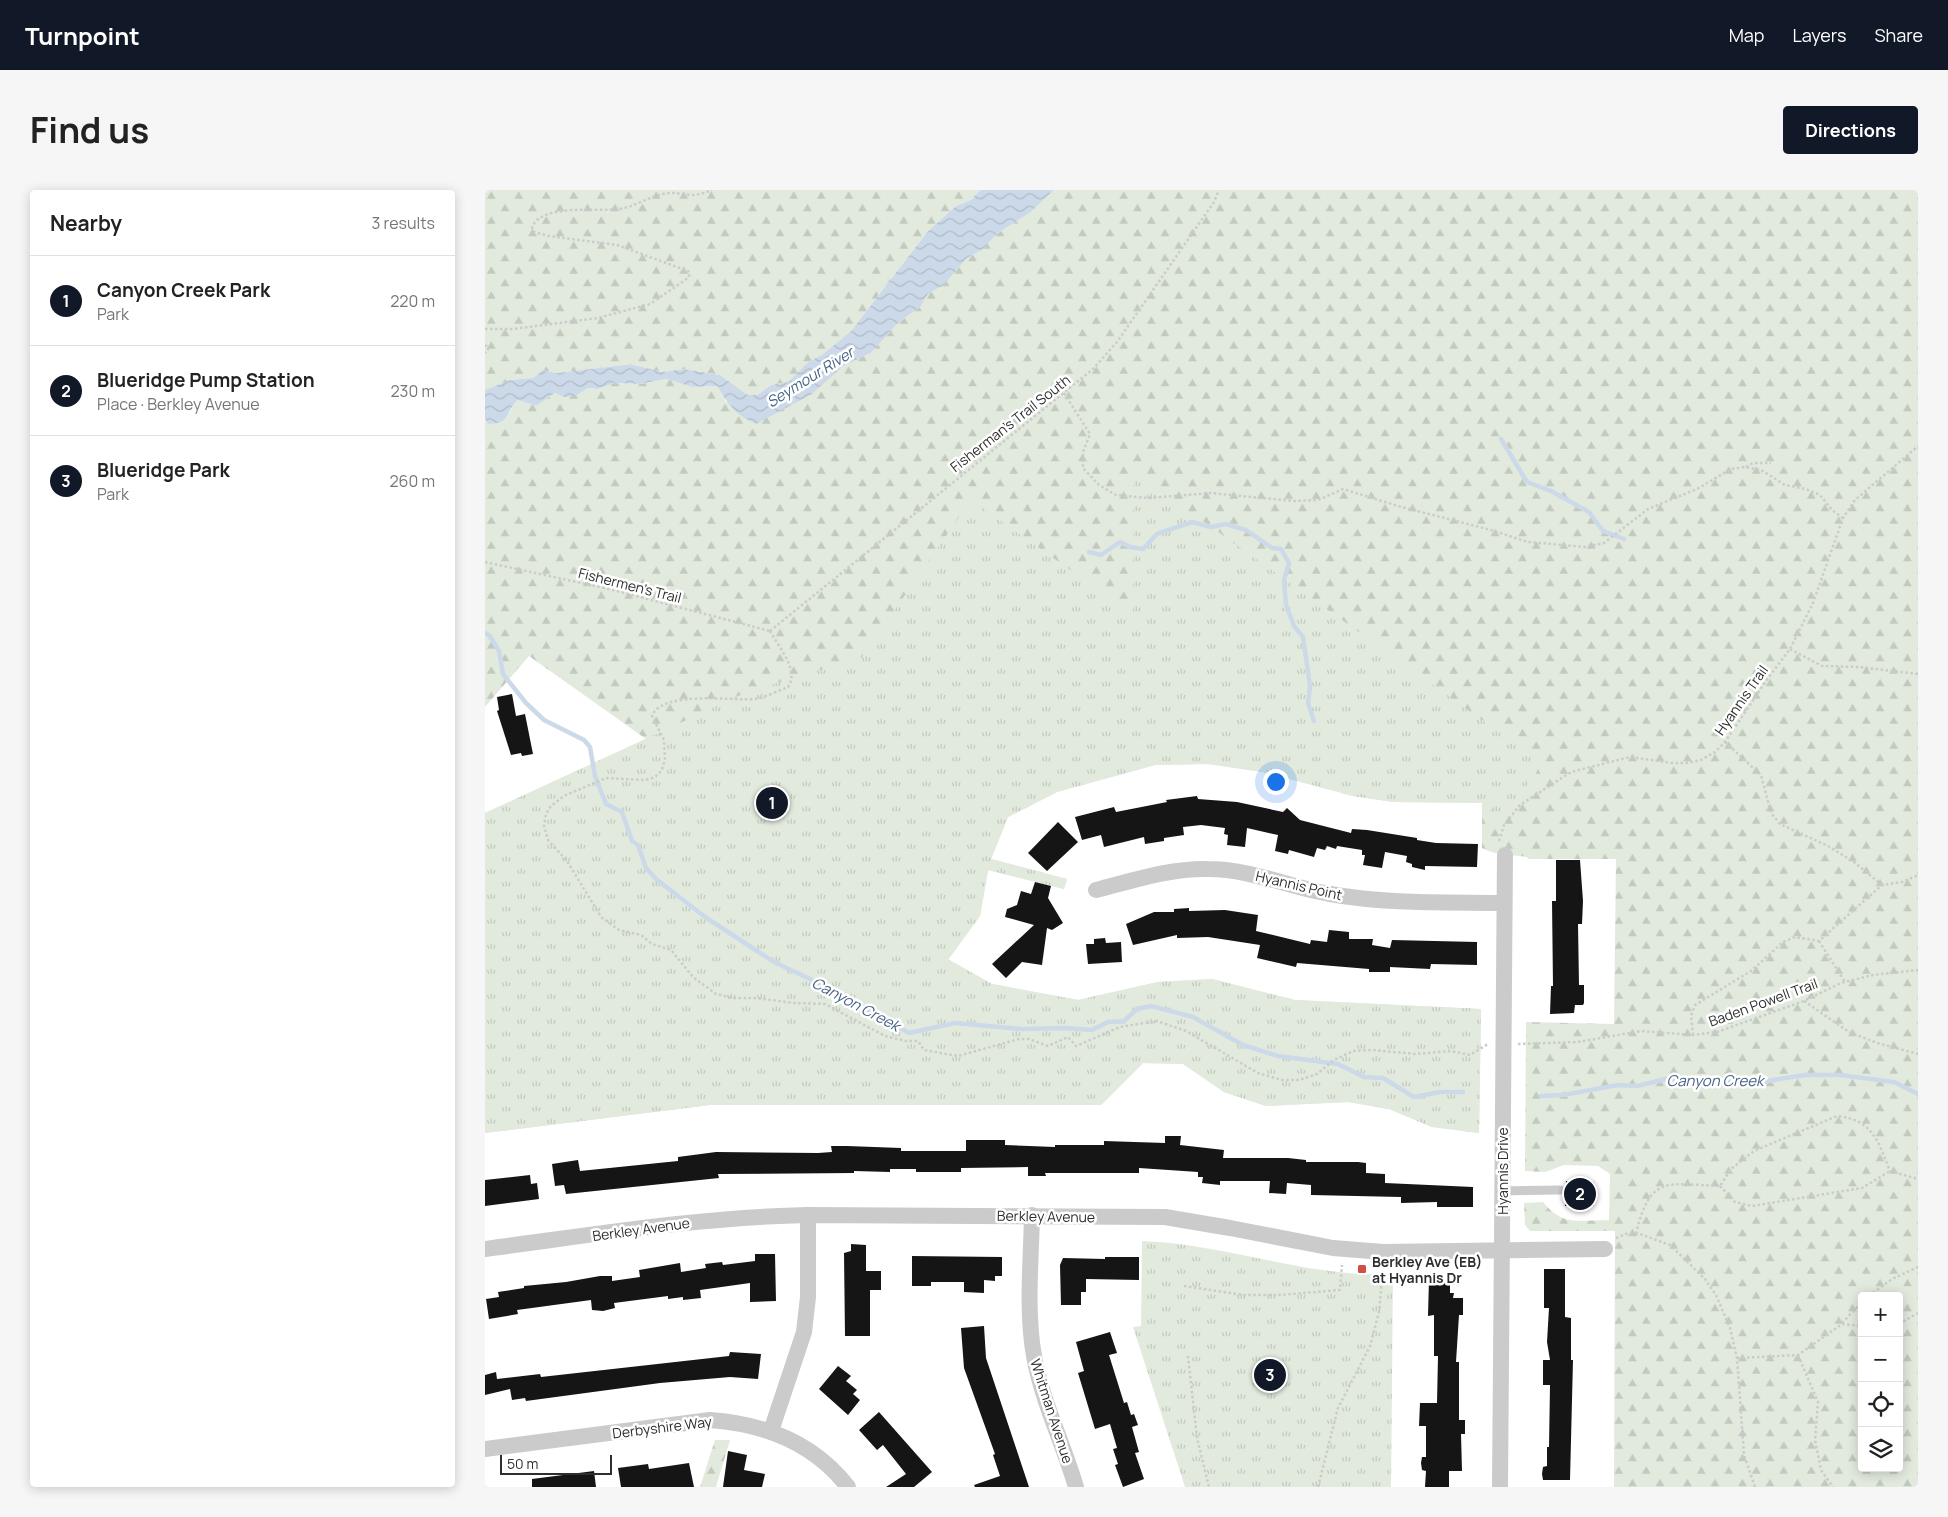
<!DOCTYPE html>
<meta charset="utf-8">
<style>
:root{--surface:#fff;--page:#f6f6f6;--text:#222;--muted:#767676;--line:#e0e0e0;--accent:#111827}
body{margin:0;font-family:Manrope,sans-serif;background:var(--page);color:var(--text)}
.controls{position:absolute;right:15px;bottom:15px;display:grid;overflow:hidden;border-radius:5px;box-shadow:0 2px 12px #0003}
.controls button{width:45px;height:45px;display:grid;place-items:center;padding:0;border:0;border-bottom:1px solid var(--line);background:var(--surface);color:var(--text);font:25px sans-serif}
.scale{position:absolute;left:15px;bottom:12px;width:112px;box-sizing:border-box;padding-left:5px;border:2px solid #2e2e2e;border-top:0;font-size:14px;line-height:18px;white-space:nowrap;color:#2e2e2e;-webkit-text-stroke:4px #fff;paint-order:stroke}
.you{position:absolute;left:790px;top:591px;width:18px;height:18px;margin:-12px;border:4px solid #fff;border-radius:50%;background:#1a73e8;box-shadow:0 0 0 8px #1a73e833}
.badge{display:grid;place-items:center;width:32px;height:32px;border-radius:50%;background:var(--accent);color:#fff;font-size:16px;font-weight:700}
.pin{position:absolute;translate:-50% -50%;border:2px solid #fff;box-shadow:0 1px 5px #0006}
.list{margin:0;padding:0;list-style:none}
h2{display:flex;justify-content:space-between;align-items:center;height:65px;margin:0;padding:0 20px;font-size:21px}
h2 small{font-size:16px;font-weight:400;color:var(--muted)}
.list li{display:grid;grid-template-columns:32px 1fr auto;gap:15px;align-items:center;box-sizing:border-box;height:90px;padding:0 20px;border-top:1px solid var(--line)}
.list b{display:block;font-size:19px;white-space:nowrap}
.list p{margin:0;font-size:16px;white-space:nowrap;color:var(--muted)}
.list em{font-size:16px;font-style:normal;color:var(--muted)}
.icon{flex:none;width:28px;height:28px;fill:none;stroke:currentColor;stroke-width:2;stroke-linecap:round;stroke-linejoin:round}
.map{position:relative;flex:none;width:1433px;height:1297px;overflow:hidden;border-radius:5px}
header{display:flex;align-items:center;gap:30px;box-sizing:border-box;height:70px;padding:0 25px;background:var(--accent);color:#fff}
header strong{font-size:24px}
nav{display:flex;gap:28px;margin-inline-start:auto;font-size:18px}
.intro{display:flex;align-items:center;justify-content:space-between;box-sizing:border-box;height:120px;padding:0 30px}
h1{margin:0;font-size:35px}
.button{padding:12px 22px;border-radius:5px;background:var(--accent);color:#fff;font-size:18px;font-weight:700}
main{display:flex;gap:30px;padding:0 30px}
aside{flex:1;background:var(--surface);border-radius:5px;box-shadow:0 2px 12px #0003}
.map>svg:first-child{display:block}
</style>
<header>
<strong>Turnpoint</strong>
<nav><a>Map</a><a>Layers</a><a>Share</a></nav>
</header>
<div class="intro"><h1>Find us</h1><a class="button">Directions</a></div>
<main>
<aside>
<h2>Nearby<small>3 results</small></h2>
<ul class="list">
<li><span class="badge">1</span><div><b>Canyon Creek Park</b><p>Park</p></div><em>220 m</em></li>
<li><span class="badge">2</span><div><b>Blueridge Pump Station</b><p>Place · Berkley Avenue</p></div><em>230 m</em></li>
<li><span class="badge">3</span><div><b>Blueridge Park</b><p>Park</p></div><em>260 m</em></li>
</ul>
</aside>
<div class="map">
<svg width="1433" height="1297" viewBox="0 0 1433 1297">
<defs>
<pattern id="forest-firs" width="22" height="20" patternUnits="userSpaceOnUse" patternTransform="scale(1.25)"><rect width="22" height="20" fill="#e2eade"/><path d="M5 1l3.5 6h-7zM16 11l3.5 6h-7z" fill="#c2c9bf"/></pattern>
<pattern id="park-tufts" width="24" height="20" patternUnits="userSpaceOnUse" patternTransform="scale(1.25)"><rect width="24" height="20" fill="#e2eade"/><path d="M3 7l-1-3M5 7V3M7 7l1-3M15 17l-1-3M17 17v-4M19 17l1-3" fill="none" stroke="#c2c9bf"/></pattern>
<pattern id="water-waves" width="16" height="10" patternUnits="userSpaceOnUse" patternTransform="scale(1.25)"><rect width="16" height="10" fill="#ccd9e8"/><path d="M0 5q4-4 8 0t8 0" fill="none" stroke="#b0bbc7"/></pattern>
</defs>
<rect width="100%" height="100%" fill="#fff"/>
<g fill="url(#forest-firs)" fill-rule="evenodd">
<polygon points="0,0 495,0 486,10 471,16 443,41 366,141 338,164 322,173 303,192 286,195 272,205 263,205 235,185 199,179 177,182 146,174 72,183 58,180 48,188 26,190 0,200"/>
<path d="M569,0H1433V1297H1129L1130,1041H1045L1040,1035L1039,1013L1058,1012C1078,1037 1095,1030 1124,1030L1125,984L1113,976L1079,975L1060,982L1040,981L1041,832L1129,834L1131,669H1043L1042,667C1026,664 1011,666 997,658V613L908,612L868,606L778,582L723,574L670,575L572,602L523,627L506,669L582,689L579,699L503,680L495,726L463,769L507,794L593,810L673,792L727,789L810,810L996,819L994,943L947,937L904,919L863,912L781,916L739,902L698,874L658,873L616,915H225L0,943V623L161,549L44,466L0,517V229L3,234C29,233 19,224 33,210L51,216L70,203L91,206L103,198L112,199L130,193L155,194L183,189L207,197L232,196L241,212L327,204L358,175L386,163L412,134L436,116L443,104L459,95L482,68L497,60L512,44L546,22ZM1377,1106H1414V1278H1377Z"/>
<polygon points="230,1250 245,1250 231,1297 215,1297"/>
</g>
<g fill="url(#park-tufts)">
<polygon points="649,282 1058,573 1018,628 997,613 908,612 868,606 778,582 723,574 670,575 572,602 523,627 506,669 582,689 579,699 503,680 495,726 463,770 507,794 593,810 673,792 727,789 810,810 996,819 994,943 947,937 904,919 863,912 781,916 739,902 698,874 658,873 616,915 225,915 0,943 0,623 262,502 377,467 486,310 648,424"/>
<path d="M657,1051C742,1054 822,1088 908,1084L906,1297H700L648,1137L656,1136Z"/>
</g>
<path fill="url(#water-waves)" d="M495,0H569L546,22L512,44L497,60L482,68L459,95L443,104L436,116L412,134L386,163L358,176L327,204L271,234C252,226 242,214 232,196L207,197L182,189L155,194L130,193L112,199L103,198L91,206L79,207L70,203L51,216L33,210C18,224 29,233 3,234L0,229V200L25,190L48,188L58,180L72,183L146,174L177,182L199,179L235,185L263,205H272L286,195L303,192L322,173L338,164L366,141L443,41L471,16L486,10Z"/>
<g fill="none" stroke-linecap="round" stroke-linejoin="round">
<g stroke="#ccd9e8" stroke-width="4.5">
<polyline points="1016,249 1042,292 1066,301 1104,322 1118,341 1139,349"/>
<polyline points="604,362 616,365 635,352 645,357 658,359 672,344 707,332 726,337 741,334 761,340 787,358 796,359 804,373 799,390 801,415 809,436 818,447 825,496 823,513 829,531"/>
<polyline points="0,443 5,446 14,461 18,484 41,513 59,530 99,550 105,557 110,586 121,614 137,622 147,651 153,655 161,678 171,689 220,727 289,772 340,796 424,843 470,833 537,839 580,838 607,840 623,832 639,831 652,819 666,816 708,827 758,855 793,866 853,874 879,887 898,888 929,907 955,902 978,902"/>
<polyline points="1056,906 1078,905 1133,895 1152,896 1185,888 1232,893 1282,891 1320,885 1355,885 1409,892 1433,904"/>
</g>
</g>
<g fill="#151515">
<polygon points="27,504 31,526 40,524 48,564 37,566 36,563 26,565 12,521 14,520 12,507"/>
<polygon points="712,606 713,609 752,612 798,622 802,618 815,630 866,643 867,639 882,640 932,648 932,650 951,653 993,654 992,677 940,676 940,680 927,677 927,674 921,672 922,666 900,662 897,678 878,675 880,665 877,665 877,660 852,656 851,659 842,656 840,660 832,658 829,667 804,660 803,664 790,661 793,645 762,638 760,657 742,655 743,645 739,644 740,638 716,635 698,637 699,645 679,648 679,651 660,654 659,647 619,657 616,645 597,650 590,627 629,617 631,622 682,612 681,610"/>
<polygon points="573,632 593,652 562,681 543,663"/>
<polygon points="1071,670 1095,670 1098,711 1097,734 1093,734 1094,795 1099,795 1099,813 1098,815 1090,815 1089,823 1065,824 1066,796 1068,796 1067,711 1071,711"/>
<polygon points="550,692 566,696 563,708 578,733 567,740 562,738 557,775 537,772 521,788 507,774 549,735 520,727 522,719 532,715 536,701 546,704"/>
<polygon points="704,718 704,721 740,720 773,725 771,741 825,754 826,750 842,752 844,740 864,742 864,749 888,749 887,755 905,758 907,750 992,752 992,775 946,774 945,779 905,777 905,782 884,782 884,779 812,773 811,777 772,768 775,755 723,747 692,748 692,745 648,755 641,734 669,722 689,722 689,719"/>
<polygon points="620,748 621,753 636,752 637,772 603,774 601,754 609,754 609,749"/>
<polygon points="680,946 696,946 695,955 739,960 738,968 803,968 821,970 821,972 873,972 881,973 881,983 900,984 900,993 988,997 988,1017 952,1017 952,1012 916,1013 916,1007 826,1005 826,995 802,993 801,1004 784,1003 785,991 735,991 735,995 717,993 718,987 713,987 713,982 654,978 654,983 560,983 561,986 543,986 543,977 476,978 476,982 431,982 431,979 405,979 405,982 369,981 369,983 233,984 234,988 81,1004 79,995 70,996 67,974 93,970 95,981 193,971 193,967 231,962 333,963 347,962 346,956 362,956 416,958 416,961 481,961 481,950 520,950 520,955 570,957 570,955 619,955 619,951 680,953"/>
<polygon points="45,985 46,994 52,993 54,1009 0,1016 0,990"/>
<polygon points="1081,991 1109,992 1109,1016 1080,1016"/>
<polygon points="366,1054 381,1055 381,1081 396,1081 396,1100 385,1100 385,1146 360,1146 359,1063 366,1061"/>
<polygon points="270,1064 290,1064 291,1111 265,1112 265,1093 215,1100 216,1108 198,1110 198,1107 183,1109 183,1106 129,1113 130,1118 118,1121 107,1120 106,1110 32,1120 33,1124 4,1129 1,1109 14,1107 13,1102 39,1098 39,1096 81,1092 115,1086 127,1086 127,1091 155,1087 154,1080 195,1073 196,1082 221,1078 220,1074 237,1072 238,1075 270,1071"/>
<polygon points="427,1066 517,1067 517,1086 510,1086 510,1091 499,1090 499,1103 479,1102 479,1092 446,1092 446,1096 427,1096"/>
<polygon points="620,1067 654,1067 654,1090 601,1089 601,1102 596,1102 596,1115 576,1115 575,1075 578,1068 620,1069"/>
<polygon points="1059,1079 1080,1079 1080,1127 1086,1128 1086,1170 1088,1170 1085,1290 1058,1290 1057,1284 1058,1277 1062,1276 1062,1257 1064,1257 1065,1195 1058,1195 1058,1170 1065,1170 1062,1152 1064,1118 1059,1118"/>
<polygon points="944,1089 965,1090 965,1103 969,1103 968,1108 978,1108 978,1125 974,1125 971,1172 974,1172 974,1230 980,1230 980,1244 976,1244 977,1281 964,1281 964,1297 940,1297 941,1281 937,1280 936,1273 937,1267 941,1267 941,1236 934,1236 935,1213 952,1213 953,1166 949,1166 949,1125 943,1126"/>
<polygon points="499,1136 501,1168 544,1297 490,1297 489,1295 515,1286 508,1265 510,1264 479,1178 476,1138"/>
<polygon points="625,1142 632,1163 624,1165 639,1213 642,1212 646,1225 649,1224 653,1235 647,1237 654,1262 650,1263 659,1289 638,1297 630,1275 633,1274 628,1259 632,1258 625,1234 610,1239 593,1183 599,1181 591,1152"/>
<polygon points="245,1162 276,1164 273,1189 245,1187 175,1193 41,1211 40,1208 27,1210 25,1199 0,1205 0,1185 11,1182 12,1189 55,1184 56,1187 244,1166"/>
<polygon points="353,1176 366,1186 361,1191 372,1200 368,1204 375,1210 363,1225 334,1199"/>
<polygon points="394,1222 447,1282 429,1297 401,1297 421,1284 398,1255 392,1260 374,1240"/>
<polygon points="243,1261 262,1265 259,1280 280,1284 277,1297 238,1297"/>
<polygon points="204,1273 209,1297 136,1297 133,1278 163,1274 164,1279"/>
<polygon points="109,1281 111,1297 47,1297 47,1289"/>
</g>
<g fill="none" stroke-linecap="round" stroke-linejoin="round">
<g stroke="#cbcbcb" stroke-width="2.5" stroke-dasharray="2.5 2.5" stroke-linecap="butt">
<path d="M0,139H28L113,128L165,114L203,88L205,84L203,81L132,55L64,46L49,42L47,37C58,13 111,22 134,19C149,17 163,7 178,4C189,1 198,5 208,5C214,5 221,2 227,0"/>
<polyline points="0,155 4,158 0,163"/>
<polyline points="579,203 605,244 598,262 598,278 614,295 631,305 663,308 726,303 808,311 833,310 858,299 913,316 1006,340 1043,352 1100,357 1119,353 1163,319 1212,299 1246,279 1260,277 1276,280 1300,295 1321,299 1335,305 1347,320 1358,328"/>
<polyline points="1261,277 1268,273 1286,273"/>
<polyline points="0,372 128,400 285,441"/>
<path d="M285,441C293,456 315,481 303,497C293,501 281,507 270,509C247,511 177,500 167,526L179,550L180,569L177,580L170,587L161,590L121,588L79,606L66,616L61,624L59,636L63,650L82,671L116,727L134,740L156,745L167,754L186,760L208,787L231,804L248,808H271L309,813L340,814L400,846L421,851H433L439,860L473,866L534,849H544L563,856L583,847L591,856L635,837L672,831L701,841L773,883L797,890H814L832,884L849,870L868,861L887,860L931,864L965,861L985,865L1003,854"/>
<polyline points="285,441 608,179 632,152 729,12 734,0"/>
<polyline points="1305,459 1337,476 1374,477 1433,484"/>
<polyline points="1240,552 1276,585 1286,623 1295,634 1343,656 1369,672 1397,695"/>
<polyline points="1014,651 1019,635 1035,615 1086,582 1145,567 1187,573 1202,573 1216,570 1230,562 1240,552 1281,491 1305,459 1328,413 1358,328 1370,310 1433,256"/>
<polyline points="1334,751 1360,792"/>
<polyline points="1319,811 1364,842 1392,853 1433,864"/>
<polyline points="1208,845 1206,826 1210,815 1266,781 1298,752 1310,747 1334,751 1397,695 1417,692 1433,685"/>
<polyline points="1033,854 1093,852 1156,841 1208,845 1232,842 1319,811 1356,793 1388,785 1433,780"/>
<polyline points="1235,996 1250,1012 1267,1016 1377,998 1405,981"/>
<path d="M1151,1044C1165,984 1182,994 1235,996L1246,979L1269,961L1352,926C1388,930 1393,951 1405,981L1433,989"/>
<polyline points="1131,1048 1141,1044 1155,1044 1185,1055 1220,1089 1231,1105 1245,1138 1252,1168 1259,1265 1270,1297"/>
<polyline points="699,1096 759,1105 794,1105 855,1100 857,1075"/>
<polyline points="1384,1106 1407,1089 1433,1077"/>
<polyline points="1357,1133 1377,1112"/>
<polyline points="1414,1134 1433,1123"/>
<polyline points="1313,1165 1333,1212 1330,1250 1336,1280 1348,1297"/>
<polyline points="703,1166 712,1248 724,1297"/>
<polyline points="1252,1168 1313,1165 1357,1134 1377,1136"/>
<polyline points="833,1297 853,1218 885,1156 894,1122 898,1078"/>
</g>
<polyline stroke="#cbcbcb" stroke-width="9" points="1017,1001 1075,1000"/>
<g stroke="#cbcbcb" stroke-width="16">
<path d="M611,700C647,691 685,678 723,679C765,679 804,697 845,704C902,714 961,712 1019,713"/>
<path d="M547,1025C546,1072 541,1121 549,1166C557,1211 578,1253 591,1297"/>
<path d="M0,1059C107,1045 215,1027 323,1025L680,1027L745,1038L848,1058L898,1062L1120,1059"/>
<polyline points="286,1241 319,1142 323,1107 323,1025"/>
<path d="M0,1259L225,1230C280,1234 329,1253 363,1297"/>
<polyline points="1015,1297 1020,665"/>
</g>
</g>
<rect fill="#d15045" stroke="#fff" stroke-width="2" x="872" y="1074" width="10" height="10" rx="2.5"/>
<g text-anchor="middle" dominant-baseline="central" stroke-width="5" stroke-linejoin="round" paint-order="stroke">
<g font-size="14" fill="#2e2e2e" stroke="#fff">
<text transform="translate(525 233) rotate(-38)">Fisherman's Trail South</text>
<text transform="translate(145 395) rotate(14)">Fishermen's Trail</text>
<text transform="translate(1256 510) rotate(-55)">Hyannis Trail</text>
<text transform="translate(814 695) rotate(13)">Hyannis Point</text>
<text transform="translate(1278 812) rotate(-20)">Baden Powell Trail</text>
<text transform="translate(1017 981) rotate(-90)">Hyannis Drive</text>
<text transform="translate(561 1026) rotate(1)">Berkley Avenue</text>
<text transform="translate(156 1039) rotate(-8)">Berkley Avenue</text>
<text transform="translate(567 1221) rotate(72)">Whitman Avenue</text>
<text transform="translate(177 1237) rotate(-7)">Derbyshire Way</text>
</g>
<g font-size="14" font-weight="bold" fill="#2e2e2e" stroke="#fff" text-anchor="start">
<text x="887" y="1071">Berkley Ave (EB)<tspan x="887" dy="16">at Hyannis Dr</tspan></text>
</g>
<g font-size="15" font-style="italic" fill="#466487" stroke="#fff">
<text transform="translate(325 187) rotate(-32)">Seymour River</text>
<text transform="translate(371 814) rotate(28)">Canyon Creek</text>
<text x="1230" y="890">Canyon Creek</text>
</g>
</g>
</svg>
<div class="controls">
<button>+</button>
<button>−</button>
<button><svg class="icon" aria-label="locate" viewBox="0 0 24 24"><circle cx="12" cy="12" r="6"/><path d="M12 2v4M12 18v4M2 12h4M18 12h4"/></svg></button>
<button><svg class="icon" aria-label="layers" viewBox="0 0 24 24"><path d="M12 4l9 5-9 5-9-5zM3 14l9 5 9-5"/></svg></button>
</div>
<div class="scale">50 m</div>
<div class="you"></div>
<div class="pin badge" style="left:287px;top:613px">1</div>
<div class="pin badge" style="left:1095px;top:1004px">2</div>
<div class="pin badge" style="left:785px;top:1185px">3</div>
</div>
</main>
